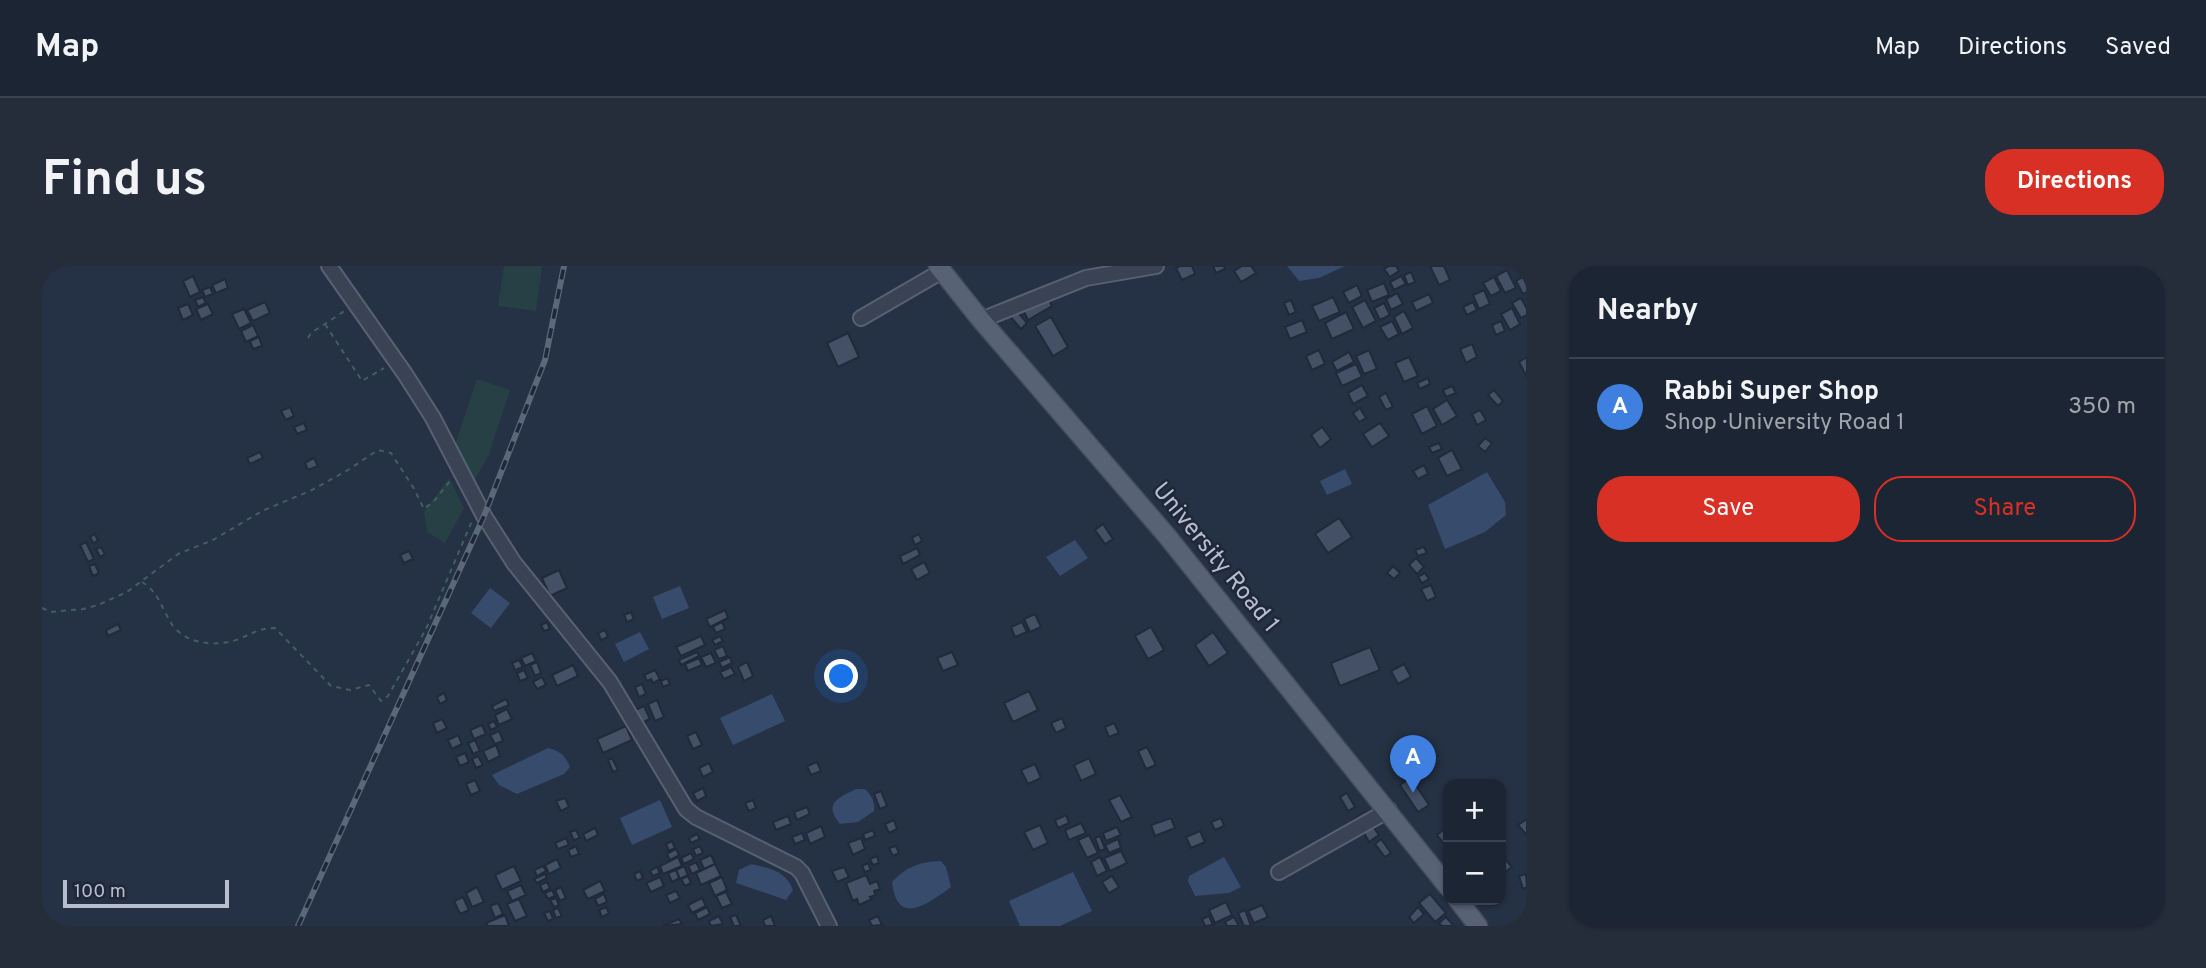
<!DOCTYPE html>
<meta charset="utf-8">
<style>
:root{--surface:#1c2533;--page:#252d3b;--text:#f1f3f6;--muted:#a0a5ac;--line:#3a424e;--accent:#d93025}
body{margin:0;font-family:Overpass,sans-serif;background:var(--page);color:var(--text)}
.controls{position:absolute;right:21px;bottom:21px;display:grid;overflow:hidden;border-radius:14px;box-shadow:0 2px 5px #0004}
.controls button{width:63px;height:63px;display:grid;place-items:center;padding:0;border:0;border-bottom:2px solid var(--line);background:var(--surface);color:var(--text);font:35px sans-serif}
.scale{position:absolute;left:21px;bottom:18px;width:166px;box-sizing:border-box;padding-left:7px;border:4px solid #b7becd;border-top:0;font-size:19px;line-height:24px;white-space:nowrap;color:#b7becd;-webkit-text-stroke:5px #1e2839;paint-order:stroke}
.you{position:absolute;left:800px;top:411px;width:24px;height:24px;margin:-18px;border:5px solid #fff;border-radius:50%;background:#1a73e8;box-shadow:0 0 0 10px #1a73e833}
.badge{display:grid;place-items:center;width:46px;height:46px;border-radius:50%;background:var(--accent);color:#fff;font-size:23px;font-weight:700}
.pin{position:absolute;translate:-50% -58px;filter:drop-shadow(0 2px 4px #0008)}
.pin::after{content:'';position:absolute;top:37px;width:24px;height:21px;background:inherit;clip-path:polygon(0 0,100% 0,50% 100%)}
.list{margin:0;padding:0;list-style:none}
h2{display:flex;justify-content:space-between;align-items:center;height:91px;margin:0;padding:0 28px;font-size:30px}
h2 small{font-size:23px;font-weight:400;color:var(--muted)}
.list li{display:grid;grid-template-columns:46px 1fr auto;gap:21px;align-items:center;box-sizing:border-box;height:98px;padding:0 28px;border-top:2px solid var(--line)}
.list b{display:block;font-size:26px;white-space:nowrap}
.list p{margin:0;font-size:23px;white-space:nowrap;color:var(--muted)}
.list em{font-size:23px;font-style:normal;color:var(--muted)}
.actions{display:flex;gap:14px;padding:21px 28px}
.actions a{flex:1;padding:16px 0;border:2px solid var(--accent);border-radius:28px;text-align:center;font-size:24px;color:var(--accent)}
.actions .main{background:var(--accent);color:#fff}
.map{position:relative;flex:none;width:1485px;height:660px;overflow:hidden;border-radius:28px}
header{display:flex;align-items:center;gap:42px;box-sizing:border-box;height:98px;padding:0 35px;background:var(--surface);border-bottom:2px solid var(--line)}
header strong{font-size:33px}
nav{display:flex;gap:38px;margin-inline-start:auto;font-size:24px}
.intro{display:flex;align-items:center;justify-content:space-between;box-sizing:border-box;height:168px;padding:0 42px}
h1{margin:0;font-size:49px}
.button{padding:18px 32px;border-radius:28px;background:var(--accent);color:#fff;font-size:24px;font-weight:700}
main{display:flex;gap:42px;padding:0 42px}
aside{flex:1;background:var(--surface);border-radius:28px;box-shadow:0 2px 5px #0004}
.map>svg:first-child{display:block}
</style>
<header>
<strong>Map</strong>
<nav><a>Map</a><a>Directions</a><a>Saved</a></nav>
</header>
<div class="intro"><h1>Find us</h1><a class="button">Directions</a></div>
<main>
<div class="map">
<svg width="1485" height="660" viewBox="0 0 1485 660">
<rect width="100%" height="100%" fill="#253144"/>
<g fill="#274045">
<polygon points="462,0 500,0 494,45 456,40"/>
<polygon points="435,113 468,124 446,191 430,218 413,179"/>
<polygon points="407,212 422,242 403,277 385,266 382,246"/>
</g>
<g fill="#374b6c">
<polygon points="1245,0 1303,0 1277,12 1257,15"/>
<polygon points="1303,203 1310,218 1285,229 1278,215"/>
<polygon points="1445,206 1463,236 1464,249 1443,266 1403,283 1386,239"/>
<polygon points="1033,274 1046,292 1018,310 1004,291"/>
<polygon points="638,320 647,342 620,353 611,331"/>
<polygon points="448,322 468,337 449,362 429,347"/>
<polygon points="598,366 607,383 582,396 573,378"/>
<polygon points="730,428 743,455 691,479 678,452"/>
<path d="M506,482C518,485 523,489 528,501L522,508L475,528L457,519L450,509Z"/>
<path d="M814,523H823C830,530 833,536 832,545L816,556L798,558C781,537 796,532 814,523Z"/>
<polygon points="618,534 630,561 590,579 578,552"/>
<polygon points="1182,591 1199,621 1187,627 1153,630 1146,615 1147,610"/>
<path d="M899,595L904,601L909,621C883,640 855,660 850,616C865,600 878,596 899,595Z"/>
<path d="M709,598C728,602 744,605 751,624L744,634L694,617L697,604Z"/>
<polygon points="1031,606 1050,645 1018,660 978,660 967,635"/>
</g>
<g fill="#435066" stroke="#202a3b" stroke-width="2">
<polygon points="1138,0 1150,0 1153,8 1140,14 1134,2"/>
<polygon points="1171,0 1182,0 1183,3 1174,7"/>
<polygon points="1200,0 1209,0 1214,7 1199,16 1192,5"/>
<polygon points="1347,0 1354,0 1357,5 1348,11 1342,3"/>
<polygon points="1388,0 1402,0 1408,14 1397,19"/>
<polygon points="1465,4 1474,22 1463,27 1454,10"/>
<polygon points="1369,6 1373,16 1366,19 1362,9"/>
<polygon points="151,10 158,26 148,31 141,15"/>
<polygon points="1359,10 1364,18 1352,24 1348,16"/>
<polygon points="1452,11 1459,25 1449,30 1441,17"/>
<polygon points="1481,11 1485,18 1485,26 1481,28 1474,15"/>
<polygon points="183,13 186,22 174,27 170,19"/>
<polygon points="1342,17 1347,29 1330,36 1325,24"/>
<polygon points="1315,19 1320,30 1307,37 1301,26"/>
<polygon points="168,21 171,28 163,31 160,24"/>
<polygon points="1442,24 1448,38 1437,43 1431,29"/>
<polygon points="1355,27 1361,38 1349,44 1344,33"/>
<polygon points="1387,28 1391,37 1374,45 1370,36"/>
<polygon points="1004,29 1010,40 986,54 980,42"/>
<polygon points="161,31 164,37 156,41 153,34"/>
<polygon points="1291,31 1298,46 1277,55 1270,40"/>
<polygon points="1479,32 1485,43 1485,49 1479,52 1470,37"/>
<polygon points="1249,34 1254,46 1247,49 1242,37"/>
<polygon points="1323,34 1334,55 1321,62 1310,41"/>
<polygon points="223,36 228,47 211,55 205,44"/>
<polygon points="1431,36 1435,44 1425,49 1421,41"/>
<polygon points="1342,37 1348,49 1338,54 1332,42"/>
<polygon points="146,38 151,49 141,54 136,42"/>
<polygon points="166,38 171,48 159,54 154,43"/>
<polygon points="1470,42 1478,58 1468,64 1459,48"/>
<polygon points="202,43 209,57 197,63 190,48"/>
<polygon points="973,43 985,57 979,63 967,49"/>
<polygon points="1362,45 1371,62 1360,68 1352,51"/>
<polygon points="1304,46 1312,63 1290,73 1283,57"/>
<polygon points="1009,51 1026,81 1011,90 993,60"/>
<polygon points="1260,54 1265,66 1248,73 1243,61"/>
<polygon points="1350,55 1357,68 1346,74 1338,61"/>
<polygon points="1459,55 1463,65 1454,69 1450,59"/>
<polygon points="211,59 216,70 204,76 199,65"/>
<polygon points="806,67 817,91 796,101 785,77"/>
<polygon points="217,71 220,80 211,83 208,75"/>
<polygon points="1430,78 1435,91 1424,97 1418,83"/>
<polygon points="1277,84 1283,98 1270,104 1264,90"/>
<polygon points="1327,84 1335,103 1322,108 1314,90"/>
<polygon points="1307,86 1312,96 1295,105 1290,96"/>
<polygon points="1367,91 1376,110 1362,116 1353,97"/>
<polygon points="1485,91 1485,111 1477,96"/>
<polygon points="1314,98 1320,111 1300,120 1294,107"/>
<polygon points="1386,112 1388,118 1378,123 1375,117"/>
<polygon points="1320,119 1326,130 1311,138 1306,127"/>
<polygon points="1410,120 1414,127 1404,131 1401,124"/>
<polygon points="1452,124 1461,135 1456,140 1446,129"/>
<polygon points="1344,127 1351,141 1344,144 1337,131"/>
<polygon points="1405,134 1415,150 1400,159 1391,143"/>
<polygon points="1385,140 1395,160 1380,168 1370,148"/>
<polygon points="248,141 252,150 244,154 239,145"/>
<polygon points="1318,142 1324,152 1317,156 1311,147"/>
<polygon points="1438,144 1444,154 1435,159 1430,148"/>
<polygon points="262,157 265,164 255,168 252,161"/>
<polygon points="1338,157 1347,170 1330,181 1321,168"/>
<polygon points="1280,161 1289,173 1278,182 1269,169"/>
<polygon points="1443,172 1450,177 1443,186 1436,180"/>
<polygon points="1397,177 1400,183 1390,187 1387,181"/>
<polygon points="1410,184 1420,203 1405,210 1396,192"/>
<polygon points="218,186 221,192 208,198 205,192"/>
<polygon points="272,192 276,200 266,204 263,197"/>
<polygon points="1382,199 1386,208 1376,213 1371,205"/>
<polygon points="1297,252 1310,271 1286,287 1273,268"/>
<polygon points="1061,258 1071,273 1063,278 1053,264"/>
<polygon points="53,268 56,275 51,277 48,271"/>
<polygon points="877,268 880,275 873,279 870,272"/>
<polygon points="44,276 52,293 46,296 38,279"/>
<polygon points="59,281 63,288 58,291 54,283"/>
<polygon points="1382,281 1385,287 1376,290 1373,284"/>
<polygon points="875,282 878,289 861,298 858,290"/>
<polygon points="367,285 371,293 362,297 358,289"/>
<polygon points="1374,292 1382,301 1375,308 1367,299"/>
<polygon points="882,296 888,307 875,314 869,303"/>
<polygon points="53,298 57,307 51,310 47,300"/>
<polygon points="1351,300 1358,307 1352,313 1345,307"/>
<polygon points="517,304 525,322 508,330 500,312"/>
<polygon points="1383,307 1387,313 1380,317 1376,311"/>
<polygon points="1389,319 1394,331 1385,335 1379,323"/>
<polygon points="683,344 686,352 668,361 664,353"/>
<polygon points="589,346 592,353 585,356 582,349"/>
<polygon points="993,348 999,361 988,366 982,353"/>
<polygon points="505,356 508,363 502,365 499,359"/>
<polygon points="680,356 683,363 674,367 671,361"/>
<polygon points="980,356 985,366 973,371 969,361"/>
<polygon points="76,358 79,364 66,370 64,364"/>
<polygon points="1109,361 1122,384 1106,393 1093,370"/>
<polygon points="563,364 566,371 559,374 556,367"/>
<polygon points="1171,366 1186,387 1167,400 1153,379"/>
<polygon points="659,370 663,379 639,390 634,381"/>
<polygon points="678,370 681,375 673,379 670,374"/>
<polygon points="681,380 685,390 677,393 672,384"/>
<polygon points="1328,381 1338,404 1298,420 1289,397"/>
<polygon points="655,386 657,390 639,399 637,394"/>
<polygon points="910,386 916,399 901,405 895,392"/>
<polygon points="490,387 494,395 483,400 479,392"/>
<polygon points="669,387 674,397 664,401 659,391"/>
<polygon points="688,391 690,397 680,402 677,396"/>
<polygon points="657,392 660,399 646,405 643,398"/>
<polygon points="477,394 481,401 473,404 470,397"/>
<polygon points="495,396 499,407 493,410 488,399"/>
<polygon points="705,396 711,410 702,415 696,401"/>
<polygon points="1362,398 1369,411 1356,418 1349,405"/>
<polygon points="531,399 536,410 515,420 510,409"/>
<polygon points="689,401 693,408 682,413 678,406"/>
<polygon points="482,404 486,412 478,415 475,407"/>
<polygon points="613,404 618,413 611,417 609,413 605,415 602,409"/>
<polygon points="500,411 504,419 495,423 491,416"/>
<polygon points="625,412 628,418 621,421 619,415"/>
<polygon points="600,418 604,428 597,431 593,421"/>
<polygon points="987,425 996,444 971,456 962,437"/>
<polygon points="402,427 405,434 398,438 395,431"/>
<polygon points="464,433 467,439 452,445 450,440"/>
<polygon points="615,434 622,451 613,455 606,438"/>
<polygon points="602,440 608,453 595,459 589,446"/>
<polygon points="465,443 470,453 457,459 453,449"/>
<polygon points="1020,452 1024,462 1014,467 1009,457"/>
<polygon points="400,453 405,462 395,467 391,457"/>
<polygon points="452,455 455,461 449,464 446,458"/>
<polygon points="1072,457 1077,467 1067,471 1063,461"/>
<polygon points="440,459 444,468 432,473 428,464"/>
<polygon points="584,460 590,474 561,487 555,473"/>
<polygon points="457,465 461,475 453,478 448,469"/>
<polygon points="654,466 660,479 651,483 645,470"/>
<polygon points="416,469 420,478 410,483 406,474"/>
<polygon points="433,474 438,485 431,488 426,477"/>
<polygon points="454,479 458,490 446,496 441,485"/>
<polygon points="1105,481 1114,499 1104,503 1096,485"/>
<polygon points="423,487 427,496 418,500 414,491"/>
<polygon points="436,490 441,499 434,502 430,493"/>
<polygon points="570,492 576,504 571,506 566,494"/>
<polygon points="1047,492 1054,508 1039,515 1032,499"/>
<polygon points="775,496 779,505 769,509 765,500"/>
<polygon points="667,497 671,506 661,511 657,502"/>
<polygon points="993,498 999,512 986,518 979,504"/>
<polygon points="1369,512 1387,539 1376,546 1358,519"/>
<polygon points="433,514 438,525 429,529 424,518"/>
<polygon points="661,522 664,530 655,535 651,527"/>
<polygon points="839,525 845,540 838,543 832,528"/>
<polygon points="1305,527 1313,541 1306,545 1298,531"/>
<polygon points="1078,529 1090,551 1079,556 1067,534"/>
<polygon points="523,532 527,541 519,545 514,535"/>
<polygon points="711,534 714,542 707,545 703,537"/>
<polygon points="765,541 768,548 755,554 752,546"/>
<polygon points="1323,546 1327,552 1314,561 1310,554"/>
<polygon points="1024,549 1027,557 1016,562 1013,554"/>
<polygon points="746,550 749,558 734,564 731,556"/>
<polygon points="1129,552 1133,562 1113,570 1109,559"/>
<polygon points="1179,552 1182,560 1173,564 1169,556"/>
<polygon points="1485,553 1485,569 1476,559"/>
<polygon points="852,554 855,563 847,567 843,558"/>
<polygon points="1039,557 1044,567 1027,574 1023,564"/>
<polygon points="998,559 1006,577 991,584 982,566"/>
<polygon points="1330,559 1337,569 1327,576 1321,565"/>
<polygon points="779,560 783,571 768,578 764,567"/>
<polygon points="1075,561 1079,569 1064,575 1061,567"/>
<polygon points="553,562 556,569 544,575 541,568"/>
<polygon points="534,564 538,572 532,574 528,566"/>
<polygon points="831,564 833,570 823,574 821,568"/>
<polygon points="1401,564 1406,570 1406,576 1403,579 1395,569"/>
<polygon points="1158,565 1163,576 1149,582 1144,571"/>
<polygon points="760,567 763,574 753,578 750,571"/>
<polygon points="655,568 658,573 649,577 647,572"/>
<polygon points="1047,569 1056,587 1045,592 1036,574"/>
<polygon points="1058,570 1063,583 1058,585 1053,572"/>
<polygon points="524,572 527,579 516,583 513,577"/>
<polygon points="819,572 823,583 811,589 806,577"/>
<polygon points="1076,573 1079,582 1067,587 1063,579"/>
<polygon points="1339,573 1349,587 1343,591 1333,578"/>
<polygon points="630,575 633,582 627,585 624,578"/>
<polygon points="534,580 537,588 529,591 526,584"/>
<polygon points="658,580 661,587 654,590 651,583"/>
<polygon points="854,580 857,587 851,590 847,582"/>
<polygon points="634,583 637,589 628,594 625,588"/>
<polygon points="1079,585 1085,597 1068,605 1062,592"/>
<polygon points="649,587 652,593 642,598 639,592"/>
<polygon points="669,589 673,598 662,603 658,594"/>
<polygon points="835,590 837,597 831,599 828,593"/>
<polygon points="636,591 640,600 621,608 618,600"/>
<polygon points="1058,591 1065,605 1055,610 1049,596"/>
<polygon points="515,593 519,602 507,608 503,599"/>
<polygon points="1463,593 1470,601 1463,606 1459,596"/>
<polygon points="654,596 658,604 650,608 646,600"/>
<polygon points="826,597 829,604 823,606 820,600"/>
<polygon points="673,598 679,610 659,619 654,607"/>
<polygon points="472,600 479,615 460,624 453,609"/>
<polygon points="501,600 504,605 495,610 492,604"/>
<polygon points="642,600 646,609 638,613 634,604"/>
<polygon points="615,601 618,607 611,610 608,605"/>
<polygon points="802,601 807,611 795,616 790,605"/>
<polygon points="634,604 637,612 630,616 626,607"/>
<polygon points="598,605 601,612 595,615 592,608"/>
<polygon points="503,608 505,612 495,617 492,613"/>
<polygon points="1484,608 1485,621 1481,623 1477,610"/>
<polygon points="824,609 828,618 835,615 838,623 832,625 834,629 828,631 830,633 817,639 815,633 811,635 804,617"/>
<polygon points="646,610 649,617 643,620 639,613"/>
<polygon points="1070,610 1077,621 1067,627 1060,616"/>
<polygon points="618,611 622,620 609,626 604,617"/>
<polygon points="680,611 685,624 673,630 667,617"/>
<polygon points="558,615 563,625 546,633 541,624"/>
<polygon points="505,616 508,622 501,626 498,619"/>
<polygon points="479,619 484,629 470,635 465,625"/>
<polygon points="435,621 442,636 430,641 424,627"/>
<polygon points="519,621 524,632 518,635 513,624"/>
<polygon points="510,624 513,630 506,633 503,627"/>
<polygon points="634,625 638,632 628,637 624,629"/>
<polygon points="684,626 690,638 680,642 674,630"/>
<polygon points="562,628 565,636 556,640 553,633"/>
<polygon points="1388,628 1404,647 1393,656 1377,637"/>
<polygon points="421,631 427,644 418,648 412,635"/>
<polygon points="514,632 517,639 512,641 508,634"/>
<polygon points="660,632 664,640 650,647 646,639"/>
<polygon points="477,633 485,650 473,655 465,638"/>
<polygon points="1184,636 1190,649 1173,657 1167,644"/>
<polygon points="456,637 461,648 453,652 448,640"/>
<polygon points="1220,639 1226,651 1212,657 1206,645"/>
<polygon points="564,641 567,647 560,651 557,644"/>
<polygon points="665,641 668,648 656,654 653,647"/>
<polygon points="1376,641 1382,648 1372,657 1367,651"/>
<polygon points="516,642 520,650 514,652 511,644"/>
<polygon points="1203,644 1209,660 1202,660 1196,647"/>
<polygon points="508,645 511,653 506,655 502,647"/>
<polygon points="463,649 467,660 446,660 444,657"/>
<polygon points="694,649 699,660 692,660 688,651"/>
<polygon points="677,650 681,658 669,660 667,655"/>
<polygon points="729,650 733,660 723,660 721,654"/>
<polygon points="836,650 840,659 830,660 827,654"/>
<polygon points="1167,650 1171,659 1163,660 1160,653"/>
<polygon points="1192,651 1197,660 1185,660 1183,656"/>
<polygon points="1404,651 1412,660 1400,660 1397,657"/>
<polygon points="637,653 640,658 621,660"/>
</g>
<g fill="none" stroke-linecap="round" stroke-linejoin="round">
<g stroke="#586171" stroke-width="18">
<g id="minor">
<polyline points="287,0 363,108 391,152 442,250 472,297 568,416 644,543 654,551 754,601 760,607 787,660"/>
<polyline points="819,52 900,5"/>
<polyline points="939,54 1044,12 1114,0"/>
<polyline points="1237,606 1347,544"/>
</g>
</g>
<g stroke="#434c5d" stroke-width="21">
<g id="major">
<polyline points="896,0 939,54 1125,270 1406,621"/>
<polyline points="1416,634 1436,660"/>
</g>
</g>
<g stroke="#455d61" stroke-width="2" stroke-dasharray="5 5" stroke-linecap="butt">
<polyline points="283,58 320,115 342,102"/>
<polyline points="266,72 269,67 304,44"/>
<path d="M100,316C117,326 120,344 131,360C146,379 176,381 197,373C211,367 218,362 233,362L289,420L308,424L327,419L339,435L346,430L384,363L430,255"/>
<polyline points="0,342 9,346 41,343 56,339 85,326 136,288 171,274 220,245 270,224 306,204 336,184 349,187 371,221 382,243 392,235 408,215"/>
</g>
<use href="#minor" stroke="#394354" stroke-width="14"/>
<use href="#major" stroke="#576274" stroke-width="18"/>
<g stroke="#5b677b" stroke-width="6">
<g id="rail">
<polyline points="256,660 442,250 503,94 522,0"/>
<polyline points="1475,660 1485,653"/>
</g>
</g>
<use href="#rail" stroke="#1e2839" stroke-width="3.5" stroke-dasharray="10" stroke-linecap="butt"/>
</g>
<g text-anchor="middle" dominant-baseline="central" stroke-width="5" stroke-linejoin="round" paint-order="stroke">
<g font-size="24" fill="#b7becd" stroke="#1e2839">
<text transform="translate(1173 292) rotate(51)">University Road 1</text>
</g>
</g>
</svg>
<div class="controls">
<button>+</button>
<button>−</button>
</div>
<div class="scale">100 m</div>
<div class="you"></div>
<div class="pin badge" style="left:1371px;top:527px;background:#3f7fe0">A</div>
</div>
<aside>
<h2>Nearby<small></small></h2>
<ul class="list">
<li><span class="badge" style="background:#3f7fe0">A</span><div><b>Rabbi Super Shop</b><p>Shop · University Road 1</p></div><em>350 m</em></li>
</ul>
<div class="actions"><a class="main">Save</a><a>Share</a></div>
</aside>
</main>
